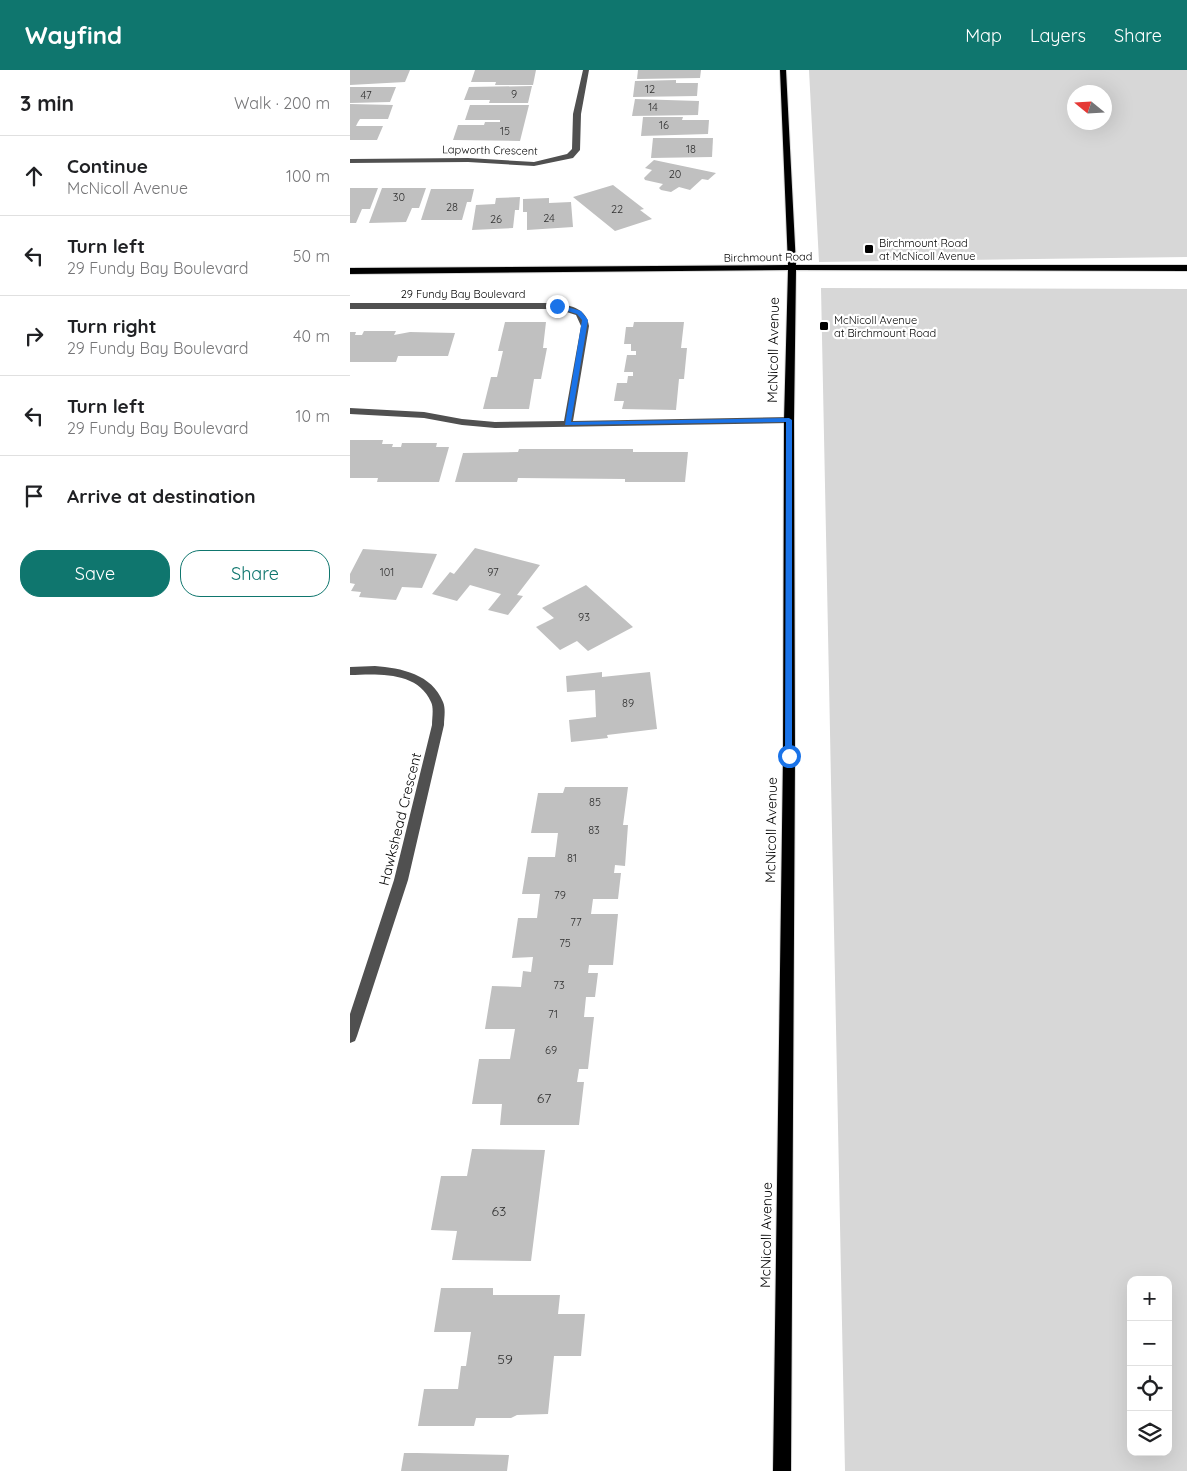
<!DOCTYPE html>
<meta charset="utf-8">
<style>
:root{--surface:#fff;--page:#f2f2f2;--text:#202124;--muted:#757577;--line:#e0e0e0;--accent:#0f766e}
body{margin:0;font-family:Quicksand,sans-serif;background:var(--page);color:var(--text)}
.controls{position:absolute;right:15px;bottom:15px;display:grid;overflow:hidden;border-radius:10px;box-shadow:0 5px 20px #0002}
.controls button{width:45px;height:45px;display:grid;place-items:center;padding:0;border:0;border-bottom:1px solid var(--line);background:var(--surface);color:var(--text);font:25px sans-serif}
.compass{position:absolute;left:717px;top:15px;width:45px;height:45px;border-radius:50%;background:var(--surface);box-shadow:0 5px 20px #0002;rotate:288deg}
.stop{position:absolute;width:15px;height:15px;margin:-11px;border:4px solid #1a73e8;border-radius:50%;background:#fff}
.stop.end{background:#1a73e8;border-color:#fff;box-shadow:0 1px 5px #0008}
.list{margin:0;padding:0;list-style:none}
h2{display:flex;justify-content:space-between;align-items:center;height:65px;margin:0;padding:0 20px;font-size:21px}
h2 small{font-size:16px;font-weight:400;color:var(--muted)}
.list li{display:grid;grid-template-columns:32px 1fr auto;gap:15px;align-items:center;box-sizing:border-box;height:80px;padding:0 20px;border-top:1px solid var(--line)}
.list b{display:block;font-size:19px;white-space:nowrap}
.list p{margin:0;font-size:16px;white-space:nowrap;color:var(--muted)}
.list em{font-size:16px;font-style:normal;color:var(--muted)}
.actions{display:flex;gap:10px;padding:15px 20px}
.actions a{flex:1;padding:11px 0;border:1px solid var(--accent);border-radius:20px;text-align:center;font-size:18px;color:var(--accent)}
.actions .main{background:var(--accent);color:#fff}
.icon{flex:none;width:28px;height:28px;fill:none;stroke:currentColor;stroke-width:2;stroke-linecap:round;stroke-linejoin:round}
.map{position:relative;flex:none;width:837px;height:1401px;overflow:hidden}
header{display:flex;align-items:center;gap:30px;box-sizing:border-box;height:70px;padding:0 25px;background:var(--accent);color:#fff}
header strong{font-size:24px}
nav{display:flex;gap:28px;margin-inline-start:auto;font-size:18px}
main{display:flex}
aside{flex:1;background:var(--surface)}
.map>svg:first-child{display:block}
</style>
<header>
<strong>Wayfind</strong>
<nav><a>Map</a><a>Layers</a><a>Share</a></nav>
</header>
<main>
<aside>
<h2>3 min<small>Walk · 200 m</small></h2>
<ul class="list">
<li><svg class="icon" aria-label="ahead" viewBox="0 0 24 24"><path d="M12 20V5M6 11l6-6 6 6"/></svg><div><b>Continue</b><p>McNicoll Avenue</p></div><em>100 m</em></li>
<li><svg class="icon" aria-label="left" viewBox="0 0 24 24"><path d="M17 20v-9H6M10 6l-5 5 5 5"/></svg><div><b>Turn left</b><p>29 Fundy Bay Boulevard</p></div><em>50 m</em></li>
<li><svg class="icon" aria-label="right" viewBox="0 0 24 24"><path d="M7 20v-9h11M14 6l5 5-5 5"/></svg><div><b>Turn right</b><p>29 Fundy Bay Boulevard</p></div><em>40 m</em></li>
<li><svg class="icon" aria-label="left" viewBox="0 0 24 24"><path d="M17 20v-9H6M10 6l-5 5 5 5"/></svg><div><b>Turn left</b><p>29 Fundy Bay Boulevard</p></div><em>10 m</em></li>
<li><svg class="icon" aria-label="arrive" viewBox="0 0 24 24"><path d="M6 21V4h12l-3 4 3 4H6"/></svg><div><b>Arrive at destination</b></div></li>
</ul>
<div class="actions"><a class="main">Save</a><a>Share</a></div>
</aside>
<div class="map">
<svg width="837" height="1401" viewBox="0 0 837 1401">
<rect width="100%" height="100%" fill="#fff"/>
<g fill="#d7d7d7" fill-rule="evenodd">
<path d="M459,0H837V187L469,192ZM724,22H754V52H724Z"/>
<path d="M471,218L837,219V1401H495ZM781,1210H818V1382H781Z"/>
</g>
<g fill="#c0c0c0">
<polygon points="0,0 60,0 55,12 0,15"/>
<polygon points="125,0 186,0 183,15 145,15 146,12 121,12"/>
<polygon points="288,0 351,0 350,8 287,9"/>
<polygon points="326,10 326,13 348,13 347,26 283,27 285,11"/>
<polygon points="182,16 178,33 139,33 140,30 114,30 119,17"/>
<polygon points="0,17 46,17 40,32 0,33"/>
<polygon points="285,29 349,31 348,45 282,46"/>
<polygon points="0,34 43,35 38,49 10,49 8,52 6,56 33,56 27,70 0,70"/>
<polygon points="120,35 179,35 170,71 103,70 108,55 134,55 135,52 150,52 150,50 115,50"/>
<polygon points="293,47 333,47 332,50 359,50 358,64 291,66"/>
<polygon points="303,68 363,68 362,87 301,88"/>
<polygon points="304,90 366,103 358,110 352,109 340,120 329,117 321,122 311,120 309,118 313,114 295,110 294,108 302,100 295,98"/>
<polygon points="263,115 294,139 290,140 302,149 265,161 223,127"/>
<polygon points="0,118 28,118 20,139 12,139 6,153 0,153"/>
<polygon points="32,118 76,118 69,138 62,138 56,152 19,153"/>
<polygon points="81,119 124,119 121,132 117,132 112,150 71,150"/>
<polygon points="170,127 169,140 165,140 163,158 122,160 126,135 145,134 146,128"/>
<polygon points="199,128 199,133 221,132 223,157 177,160 177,142 173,142 173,129"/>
<polygon points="155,252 196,252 193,278 197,278 191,309 184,309 179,339 133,339 141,307 147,307 153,281 148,281"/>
<polygon points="284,252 334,252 331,278 337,278 334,309 329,309 326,340 272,339 274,331 264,331 267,313 277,313 278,306 283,306 283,302 274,302 277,285 286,285 286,281 281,281 281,274 274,274 276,257 283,257"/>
<polygon points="14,261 46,261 44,265 60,262 105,263 98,286 48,286 46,292 0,292 0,262 6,262 5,265 12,265"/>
<polygon points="0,370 33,370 32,374 43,374 42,377 51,377 52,373 87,373 86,377 99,377 89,412 27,412 28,408 0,408"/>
<polygon points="169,379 283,379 283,382 338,382 335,412 275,412 275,409 168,408 167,412 105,412 113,383 168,382"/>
<polygon points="125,478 190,495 167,525 173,526 158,545 138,540 151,524 120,515 107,531 82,524 100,502 104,504"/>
<polygon points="13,479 87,484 72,518 52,517 46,530 9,527 11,522 1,521 5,514 0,513 0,504"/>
<polygon points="236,515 283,557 238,581 227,571 210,580 186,557 204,548 192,538"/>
<polygon points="252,602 252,607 300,602 307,659 257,665 258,668 221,672 219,650 246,647 245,620 217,622 216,606"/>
<polygon points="215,717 278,717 273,755 278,755 275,796 265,795 264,803 271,803 268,829 243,829 241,844 268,844 263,895 239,895 238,903 248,903 245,927 236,927 234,947 244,947 238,999 229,999 227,1012 234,1012 229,1055 150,1055 152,1034 122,1034 129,989 160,989 165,959 135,959 142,916 171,917 173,901 181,902 183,887 162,888 168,848 187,848 190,824 172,824 178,787 205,787 208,763 181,763 188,723 213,723"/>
<polygon points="122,1079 195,1080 181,1191 102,1190 107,1161 81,1160 91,1106 117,1106"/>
<polygon points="91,1218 143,1218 143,1225 210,1225 208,1244 235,1244 231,1286 204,1286 198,1344 167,1345 161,1348 126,1348 124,1356 68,1356 74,1319 108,1319 111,1296 116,1296 121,1262 84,1262"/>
<polygon points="54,1383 67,1383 159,1385 157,1401 51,1401"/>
</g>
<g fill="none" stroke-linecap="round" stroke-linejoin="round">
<g stroke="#dbdbdb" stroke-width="2">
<polygon id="major" points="430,0 436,0 446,195 837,195 837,201 446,200 444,350 445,686 441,1401 423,1401 433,686 434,350 438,200 0,204 0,198 438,195"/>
</g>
<g fill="#505050" fill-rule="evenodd">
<polygon points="233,0 239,0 231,44 230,80 223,88 184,96 118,92 0,93 0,89 118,88 184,92 217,84 222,79 223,44"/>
<path d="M0,233H207C222,236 237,239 239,256L223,351L439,347L444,350L439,353L145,358L112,355L74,348L0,344V338L74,342L112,349L145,352L214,351L231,256L226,245L207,239H0Z"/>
<path d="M25,596C51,598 82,604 93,632C96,639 94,648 94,655L58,810L7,966L5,971L0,973V944L44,810L82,655C82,648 84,638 81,632C68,601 27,604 0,605V597Z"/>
</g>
<use href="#major" fill="#000" fill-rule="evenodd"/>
</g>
<polygon fill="#1a73e8" points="207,234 231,241 238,250 221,352 439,348 442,350 442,688 436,688 435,686 436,352 215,355 232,250 227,244 205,237"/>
<g fill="#000" stroke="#fff" stroke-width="2">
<rect x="514" y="174" width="10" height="10" rx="2.5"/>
<rect x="469" y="251" width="10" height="10" rx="2.5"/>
</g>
<g text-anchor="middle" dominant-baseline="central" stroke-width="4.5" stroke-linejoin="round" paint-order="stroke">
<g font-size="11" fill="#303030">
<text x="300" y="19">12</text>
<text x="164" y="24">9</text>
<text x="16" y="25">47</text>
<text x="303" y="37">14</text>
<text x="314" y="55">16</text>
<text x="155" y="61">15</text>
<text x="341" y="79">18</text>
<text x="325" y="104">20</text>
<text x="49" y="127">30</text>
<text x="102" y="137">28</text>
<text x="267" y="139">22</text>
<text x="199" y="148">24</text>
<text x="146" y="149">26</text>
<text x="37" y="502">101</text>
<text x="143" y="502">97</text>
<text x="234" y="547">93</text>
<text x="278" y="633">89</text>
<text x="245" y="732">85</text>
<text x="244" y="760">83</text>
<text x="222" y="788">81</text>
<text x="210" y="825">79</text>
<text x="226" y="852">77</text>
<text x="215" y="873">75</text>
<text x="209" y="915">73</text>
<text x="203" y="944">71</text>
<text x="201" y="980">69</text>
</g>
<g font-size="11" fill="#000" stroke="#fff">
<text transform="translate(140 80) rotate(1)">Lapworth Crescent</text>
<text transform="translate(418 187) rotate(-1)">Birchmount Road</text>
<text x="113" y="224">29 Fundy Bay Boulevard</text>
</g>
<g font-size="11" fill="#000" stroke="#fff" text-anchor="start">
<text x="529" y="173">Birchmount Road<tspan x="529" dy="13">at McNicoll Avenue</tspan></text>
<text x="484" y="250">McNicoll Avenue<tspan x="484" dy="13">at Birchmount Road</tspan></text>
</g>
<g font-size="14" fill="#000" stroke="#fff">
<text transform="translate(423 280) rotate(-89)">McNicoll Avenue</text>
<text transform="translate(50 749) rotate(-76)">Hawkshead Crescent</text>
<text transform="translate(421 760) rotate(-89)">McNicoll Avenue</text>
<text transform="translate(416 1165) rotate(-89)">McNicoll Avenue</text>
</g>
<g font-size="14" fill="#303030">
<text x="194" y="1028">67</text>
<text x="149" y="1141">63</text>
<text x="155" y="1289">59</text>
</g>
</g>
</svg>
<div class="controls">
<button>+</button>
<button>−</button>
<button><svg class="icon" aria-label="locate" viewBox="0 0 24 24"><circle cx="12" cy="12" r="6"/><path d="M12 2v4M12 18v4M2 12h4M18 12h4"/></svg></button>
<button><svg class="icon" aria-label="layers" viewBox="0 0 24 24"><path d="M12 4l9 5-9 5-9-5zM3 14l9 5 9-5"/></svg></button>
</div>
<svg class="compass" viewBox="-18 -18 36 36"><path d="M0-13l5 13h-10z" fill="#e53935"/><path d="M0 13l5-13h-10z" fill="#757577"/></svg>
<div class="stop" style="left:439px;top:686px"></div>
<div class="stop end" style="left:207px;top:236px"></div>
</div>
</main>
